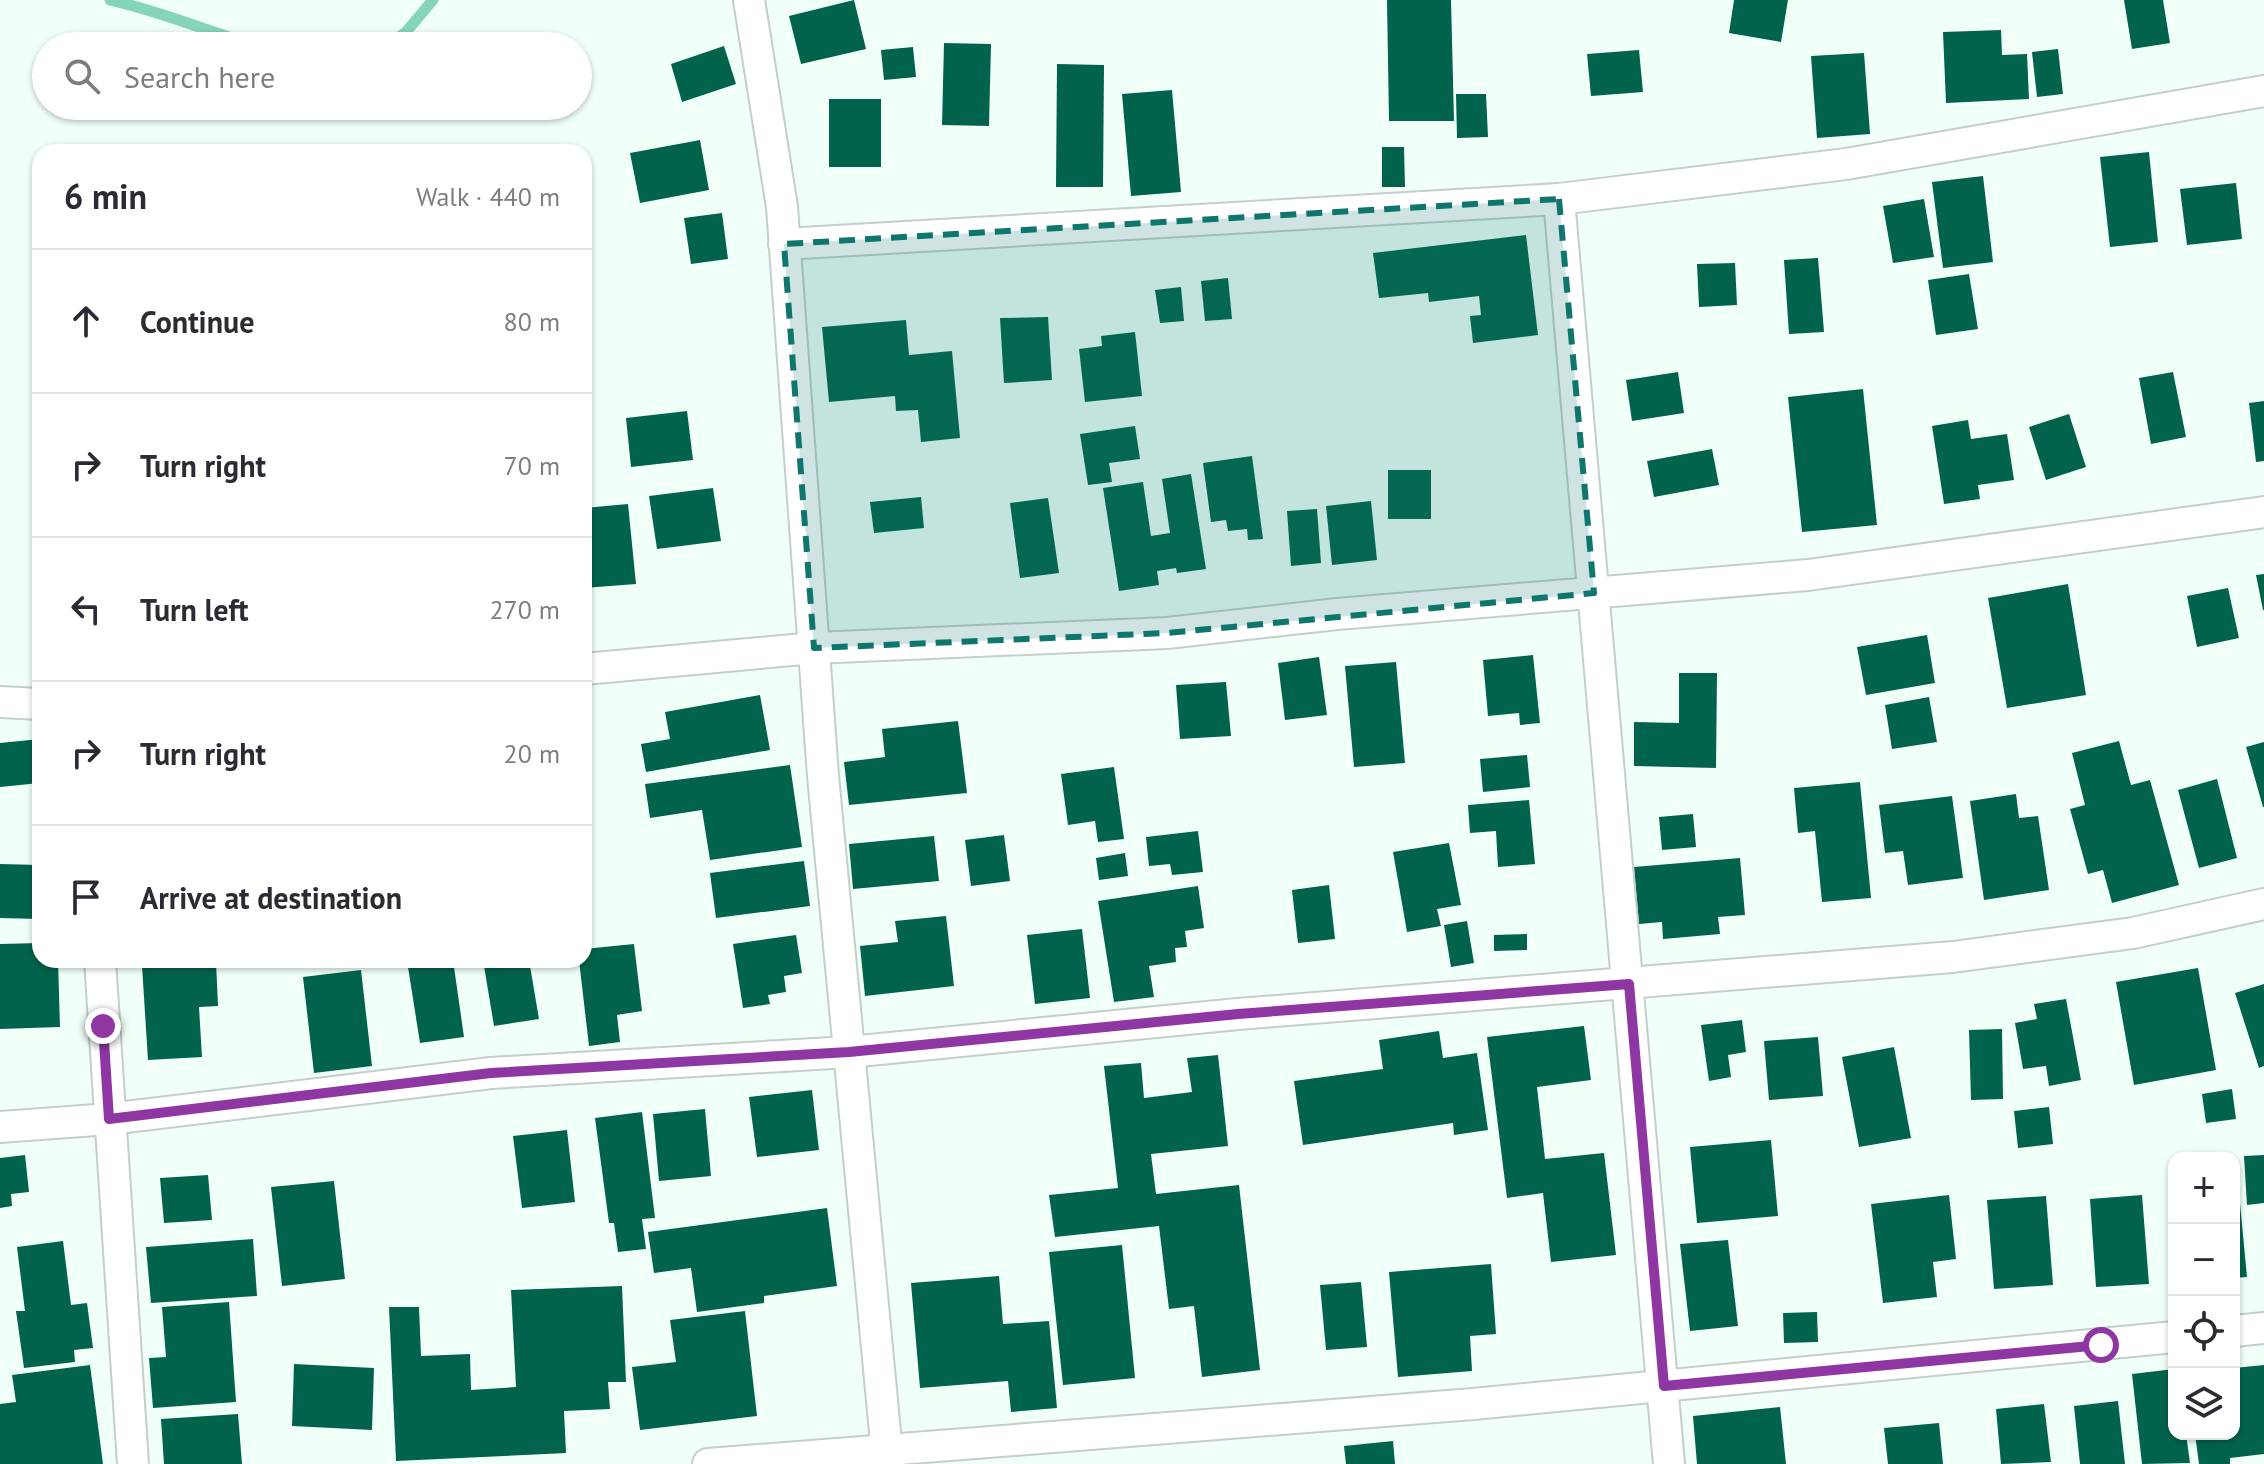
<!DOCTYPE html>
<meta charset="utf-8">
<style>
:root{--surface:#fff;--page:#f7f7f7;--text:#2b2b33;--muted:#7c7c81;--line:#e1e1e2}
body{margin:0;font-family:"PT Sans",sans-serif;background:var(--page);color:var(--text)}
.controls{position:absolute;right:24px;bottom:24px;display:grid;overflow:hidden;border-radius:16px;box-shadow:0 2px 6px #0004}
.controls button{width:72px;height:72px;display:grid;place-items:center;padding:0;border:0;border-bottom:2px solid var(--line);background:var(--surface);color:var(--text);font:40px sans-serif}
.stop{position:absolute;width:24px;height:24px;margin:-18px;border:6px solid #8e37a3;border-radius:50%;background:#fff}
.stop.end{background:#8e37a3;border-color:#fff;box-shadow:0 2px 8px #0008}
.list{margin:0;padding:0;list-style:none}
h2{display:flex;justify-content:space-between;align-items:center;height:104px;margin:0;padding:0 32px;font-size:34px}
h2 small{font-size:26px;font-weight:400;color:var(--muted)}
.list li{display:grid;grid-template-columns:52px 1fr auto;gap:24px;align-items:center;box-sizing:border-box;height:144px;padding:0 32px;border-top:2px solid var(--line)}
.list b{display:block;font-size:30px;white-space:nowrap}
.list em{font-size:26px;font-style:normal;color:var(--muted)}
.icon{flex:none;width:44px;height:44px;fill:none;stroke:currentColor;stroke-width:2;stroke-linecap:round;stroke-linejoin:round}
.map{position:relative;flex:none;width:2264px;height:1464px;overflow:hidden}
.search{position:absolute;background:var(--surface);box-shadow:0 2px 6px #0004;left:32px;top:32px;width:560px;height:88px;display:flex;align-items:center;gap:20px;box-sizing:border-box;padding:0 28px;border-radius:44px;color:var(--muted);font-size:30px}
.panel{position:absolute;background:var(--surface);box-shadow:0 2px 6px #0004;left:32px;top:144px;width:560px;height:824px;border-radius:24px}
.map>svg:first-child{display:block}
</style>
<div class="map">
<svg width="2264" height="1464" viewBox="0 0 2264 1464">
<rect width="100%" height="100%" fill="#f1fff9"/>
<g fill="none" stroke-linecap="round" stroke-linejoin="round">
<g stroke="#86d5b8" stroke-width="11">
<path d="M110,0C161,11 208,32 258,46"/>
<polyline points="386,46 406,32 433,0"/>
</g>
</g>
<g fill="#01634b">
<polygon points="854,0 866,49 801,64 789,16"/>
<polygon points="1387,0 1451,0 1454,121 1389,121"/>
<polygon points="1734,0 1788,0 1781,42 1729,33"/>
<polygon points="2124,0 2163,0 2170,43 2132,49"/>
<polygon points="2001,30 2002,55 2027,54 2029,99 1946,103 1943,32"/>
<polygon points="944,43 991,44 989,126 942,125"/>
<polygon points="724,46 736,84 682,102 671,64"/>
<polygon points="913,47 916,77 884,80 881,50"/>
<polygon points="2058,49 2063,94 2037,97 2032,52"/>
<polygon points="1639,50 1643,92 1591,96 1587,54"/>
<polygon points="1864,53 1870,134 1817,138 1811,56"/>
<polygon points="1057,64 1104,65 1103,187 1056,187"/>
<polygon points="1172,90 1181,192 1131,196 1122,94"/>
<polygon points="1456,94 1486,94 1488,137 1457,138"/>
<rect x="829" y="99" width="52" height="68"/>
<polygon points="700,140 709,190 640,203 630,153"/>
<polygon points="1382,147 1404,147 1405,187 1382,187"/>
<polygon points="2149,152 2158,242 2110,247 2100,157"/>
<polygon points="1983,176 1993,262 1943,268 1932,182"/>
<polygon points="2236,183 2242,239 2187,245 2180,189"/>
<polygon points="1924,199 1934,257 1893,263 1883,206"/>
<polygon points="722,213 728,259 691,264 684,218"/>
<polygon points="1526,235 1538,335 1473,343 1470,316 1481,315 1479,296 1429,302 1428,293 1379,298 1373,253"/>
<polygon points="1818,258 1824,332 1789,334 1784,260"/>
<polygon points="1735,263 1737,305 1699,307 1697,264"/>
<polygon points="1969,274 1978,329 1936,335 1928,280"/>
<polygon points="1228,278 1232,319 1205,321 1201,281"/>
<polygon points="1181,287 1184,321 1160,323 1155,290"/>
<polygon points="1048,317 1052,380 1004,383 1000,318"/>
<polygon points="906,320 909,355 952,351 960,438 921,442 918,410 896,411 895,396 829,402 822,327"/>
<polygon points="1135,332 1142,396 1085,402 1079,349 1102,346 1101,336"/>
<polygon points="1678,372 1684,413 1632,421 1626,380"/>
<polygon points="2173,372 2186,437 2151,444 2139,378"/>
<polygon points="1863,389 1877,525 1802,532 1788,397"/>
<polygon points="2264,401 2264,461 2256,462 2249,403"/>
<polygon points="687,411 693,460 631,467 626,418"/>
<polygon points="2069,414 2086,467 2046,480 2029,427"/>
<polygon points="1968,420 1971,439 2007,434 2014,480 1978,485 1980,499 1944,504 1932,426"/>
<polygon points="1135,426 1140,459 1109,463 1112,482 1088,485 1080,434"/>
<polygon points="1712,449 1719,485 1654,497 1647,461"/>
<polygon points="1252,456 1263,539 1248,540 1247,529 1228,531 1226,520 1211,522 1203,463"/>
<rect x="1388" y="470" width="43" height="49"/>
<polygon points="1191,474 1206,569 1177,573 1176,568 1157,571 1159,585 1119,591 1103,488 1143,482 1151,536 1170,533 1162,479"/>
<polygon points="713,488 721,541 657,549 649,496"/>
<polygon points="921,497 924,528 874,533 870,502"/>
<polygon points="1048,498 1059,573 1020,578 1010,503"/>
<polygon points="1371,501 1377,560 1332,565 1326,506"/>
<polygon points="628,504 636,584 584,588 584,508"/>
<polygon points="1317,509 1321,563 1291,566 1287,511"/>
<polygon points="2264,574 2264,610 2263,610 2256,575"/>
<polygon points="2068,584 2086,695 2007,708 1988,598"/>
<polygon points="2228,588 2239,638 2197,647 2187,596"/>
<polygon points="1927,635 1935,683 1866,695 1857,647"/>
<polygon points="1533,655 1540,723 1520,725 1519,713 1488,716 1483,660"/>
<polygon points="1319,657 1327,715 1285,720 1278,663"/>
<polygon points="1396,662 1405,763 1354,767 1345,666"/>
<polygon points="1679,673 1717,673 1716,768 1634,766 1634,722 1679,723"/>
<polygon points="1226,682 1231,736 1180,739 1176,685"/>
<polygon points="760,695 770,750 646,772 641,744 670,739 665,712"/>
<polygon points="1929,697 1937,742 1892,749 1885,705"/>
<polygon points="958,721 967,793 849,805 844,762 885,757 882,729"/>
<polygon points="40,739 40,783 0,787 0,743"/>
<polygon points="2119,741 2131,785 2150,780 2179,885 2112,903 2103,870 2088,874 2070,809 2085,805 2072,753"/>
<polygon points="2264,742 2264,807 2263,807 2246,747"/>
<polygon points="1527,755 1530,787 1483,792 1480,759"/>
<polygon points="790,765 802,847 710,860 702,810 650,818 645,784"/>
<polygon points="1114,767 1124,839 1098,842 1095,821 1068,825 1061,774"/>
<polygon points="2217,779 2237,858 2199,868 2178,790"/>
<polygon points="1860,782 1871,898 1822,902 1815,831 1798,833 1794,788"/>
<polygon points="2016,794 2019,818 2038,816 2049,890 1984,900 1970,801"/>
<polygon points="1952,796 1963,878 1908,885 1903,851 1885,853 1879,805"/>
<polygon points="1529,800 1535,864 1498,867 1496,831 1470,833 1468,805"/>
<polygon points="1693,814 1696,847 1662,850 1659,817"/>
<polygon points="1198,831 1203,872 1172,875 1170,864 1149,866 1146,837"/>
<polygon points="1004,835 1010,881 971,886 965,840"/>
<polygon points="934,836 939,881 853,889 849,844"/>
<polygon points="1449,843 1461,905 1437,909 1441,926 1407,932 1393,852"/>
<polygon points="1125,853 1128,876 1099,880 1096,858"/>
<polygon points="1740,858 1745,915 1718,917 1720,934 1663,939 1662,922 1639,924 1634,867"/>
<polygon points="804,861 810,906 716,918 710,873"/>
<polygon points="0,864 40,865 40,919 0,918"/>
<polygon points="1329,885 1335,939 1298,943 1292,890"/>
<polygon points="1198,886 1204,928 1185,931 1187,947 1175,948 1176,962 1149,966 1154,997 1114,1002 1098,901"/>
<polygon points="946,916 954,986 865,996 860,946 898,942 895,921"/>
<polygon points="1467,921 1474,963 1451,967 1444,925"/>
<polygon points="1082,929 1090,998 1035,1004 1027,935"/>
<polygon points="1527,934 1527,950 1494,951 1494,935"/>
<polygon points="796,935 802,973 784,976 786,992 768,995 770,1004 743,1008 733,944"/>
<polygon points="40,943 40,960 58,960 60,1027 0,1029 0,944"/>
<polygon points="634,944 642,1011 617,1015 620,1042 589,1046 579,960 584,960 584,949"/>
<polygon points="453,960 464,1037 420,1043 408,967"/>
<polygon points="483,960 529,960 539,1019 494,1026"/>
<polygon points="216,962 218,1006 199,1007 202,1057 148,1060 142,966"/>
<polygon points="2198,968 2216,1070 2134,1085 2116,982"/>
<polygon points="361,970 372,1066 314,1073 303,977"/>
<polygon points="2264,984 2264,1066 2259,1068 2235,993"/>
<polygon points="2066,999 2081,1080 2049,1086 2046,1066 2023,1069 2015,1023 2037,1019 2034,1004"/>
<polygon points="1742,1020 1746,1052 1728,1055 1731,1077 1709,1081 1701,1025"/>
<polygon points="1584,1026 1591,1080 1537,1087 1545,1159 1604,1153 1616,1255 1551,1262 1543,1193 1507,1198 1487,1037"/>
<polygon points="2002,1029 2003,1099 1971,1100 1969,1030"/>
<polygon points="1439,1031 1443,1058 1477,1053 1488,1130 1454,1135 1453,1123 1303,1145 1294,1081 1383,1069 1379,1040"/>
<polygon points="1818,1037 1823,1096 1769,1100 1764,1041"/>
<polygon points="1894,1047 1911,1138 1859,1147 1842,1057"/>
<polygon points="1218,1055 1228,1146 1151,1154 1156,1194 1239,1185 1260,1370 1202,1377 1194,1306 1169,1309 1159,1226 1055,1237 1049,1195 1118,1188 1104,1066 1141,1063 1144,1098 1192,1092 1187,1058"/>
<polygon points="2232,1089 2236,1119 2206,1123 2202,1094"/>
<polygon points="812,1090 819,1150 757,1157 749,1097"/>
<polygon points="2049,1107 2053,1144 2018,1148 2014,1111"/>
<polygon points="705,1109 711,1176 659,1181 653,1114"/>
<polygon points="642,1112 655,1218 642,1219 646,1249 618,1252 614,1223 609,1223 595,1118"/>
<polygon points="567,1130 575,1202 522,1208 513,1136"/>
<polygon points="1771,1140 1778,1216 1697,1223 1690,1147"/>
<polygon points="25,1155 29,1192 11,1194 12,1206 0,1208 0,1158"/>
<polygon points="2264,1155 2264,1203 2247,1205 2244,1156"/>
<polygon points="208,1175 212,1220 164,1223 160,1178"/>
<polygon points="334,1181 345,1279 282,1286 271,1187"/>
<polygon points="2234,1193 2239,1193 2247,1277 2234,1278"/>
<polygon points="1949,1195 1956,1259 1933,1262 1937,1297 1883,1303 1871,1204"/>
<polygon points="2142,1195 2149,1284 2096,1287 2090,1199"/>
<polygon points="2046,1196 2053,1285 1994,1289 1987,1200"/>
<polygon points="827,1208 837,1286 764,1296 764,1303 697,1312 691,1268 654,1273 648,1232"/>
<polygon points="253,1239 257,1296 151,1303 146,1247"/>
<polygon points="1728,1240 1738,1326 1690,1331 1680,1244"/>
<polygon points="63,1241 71,1305 87,1303 93,1348 74,1350 75,1362 24,1368 16,1311 25,1311 17,1247"/>
<polygon points="1122,1245 1135,1378 1063,1385 1049,1252"/>
<polygon points="1491,1264 1496,1334 1470,1336 1472,1371 1398,1377 1389,1272"/>
<polygon points="999,1276 1003,1324 1049,1321 1057,1408 1011,1412 1008,1381 920,1388 911,1283"/>
<polygon points="1361,1282 1367,1347 1326,1350 1320,1285"/>
<polygon points="622,1286 626,1382 608,1382 610,1409 564,1411 566,1453 396,1461 389,1307 419,1307 421,1356 470,1354 471,1390 516,1387 511,1290"/>
<polygon points="229,1302 236,1402 153,1408 149,1358 166,1357 162,1307"/>
<polygon points="745,1311 757,1416 640,1430 632,1367 676,1362 670,1320"/>
<polygon points="1817,1312 1818,1342 1784,1343 1783,1313"/>
<polygon points="294,1364 374,1368 372,1430 292,1426"/>
<polygon points="90,1365 103,1464 0,1464 0,1404 16,1402 12,1375"/>
<polygon points="2264,1365 2264,1454 2230,1458 2230,1464 2199,1464 2195,1434 2234,1434 2234,1368"/>
<polygon points="2174,1369 2174,1434 2186,1434 2190,1463 2142,1464 2132,1374"/>
<polygon points="2118,1401 2125,1464 2080,1464 2074,1406"/>
<polygon points="2044,1404 2051,1462 2001,1464 1996,1409"/>
<polygon points="1780,1407 1786,1464 1697,1464 1693,1416"/>
<polygon points="238,1414 242,1464 164,1464 161,1419"/>
<polygon points="1939,1423 1943,1464 1888,1464 1884,1428"/>
<polygon points="1393,1441 1395,1464 1346,1464 1344,1446"/>
</g>
<g fill="none" stroke-linecap="round" stroke-linejoin="round">
<g stroke="#c2cfca" stroke-width="34">
<g id="street">
<polyline points="749,0 782,207 823,776 888,1464"/>
<polyline points="1559,199 1669,1464"/>
<polyline points="784,244 1559,199 1846,164 2264,91"/>
<polyline points="584,669 814,648 1167,633 1337,614 1808,575 2264,512"/>
<polyline points="0,702 40,704"/>
<polyline points="100,960 133,1464"/>
<polyline points="0,1127 109,1119 491,1073 849,1052 1238,1014 1953,957 2133,933 2264,904"/>
<polyline points="2234,1331 2264,1328"/>
<polyline points="708,1464 1473,1404 2174,1337"/>
</g>
</g>
<use href="#street" stroke="#fff" stroke-width="30"/>
</g>
<g fill="none" stroke-linecap="round" stroke-linejoin="round">
<polyline stroke="#8e37a3" stroke-width="10" points="103,1026 109,1119 491,1073 849,1052 1238,1014 1629,984 1664,1386 2101,1345"/>
</g>
<path fill="#0f766e" fill-opacity="0.2" stroke="#0f766e" stroke-width="6" stroke-dasharray="16 10" stroke-linejoin="round" d="M1559,199L1594,593L1167,633L814,648L784,244Z"/>
</svg>
<div class="controls">
<button>+</button>
<button>−</button>
<button><svg class="icon" aria-label="locate" viewBox="0 0 24 24"><circle cx="12" cy="12" r="6"/><path d="M12 2v4M12 18v4M2 12h4M18 12h4"/></svg></button>
<button><svg class="icon" aria-label="layers" viewBox="0 0 24 24"><path d="M12 4l9 5-9 5-9-5zM3 14l9 5 9-5"/></svg></button>
</div>
<div class="stop" style="left:2101px;top:1345px"></div>
<div class="stop end" style="left:103px;top:1026px"></div>
<div class="search"><svg class="icon" aria-label="search" viewBox="0 0 24 24"><circle cx="10" cy="10" r="6"/><path d="M15 15l6 6"/></svg>Search here</div>
<section class="panel">
<h2>6 min<small>Walk · 440 m</small></h2>
<ul class="list">
<li><svg class="icon" aria-label="ahead" viewBox="0 0 24 24"><path d="M12 20V5M6 11l6-6 6 6"/></svg><div><b>Continue</b></div><em>80 m</em></li>
<li><svg class="icon" aria-label="right" viewBox="0 0 24 24"><path d="M7 20v-9h11M14 6l5 5-5 5"/></svg><div><b>Turn right</b></div><em>70 m</em></li>
<li><svg class="icon" aria-label="left" viewBox="0 0 24 24"><path d="M17 20v-9H6M10 6l-5 5 5 5"/></svg><div><b>Turn left</b></div><em>270 m</em></li>
<li><svg class="icon" aria-label="right" viewBox="0 0 24 24"><path d="M7 20v-9h11M14 6l5 5-5 5"/></svg><div><b>Turn right</b></div><em>20 m</em></li>
<li><svg class="icon" aria-label="arrive" viewBox="0 0 24 24"><path d="M6 21V4h12l-3 4 3 4H6"/></svg><div><b>Arrive at destination</b></div></li>
</ul>
</section>
</div>
